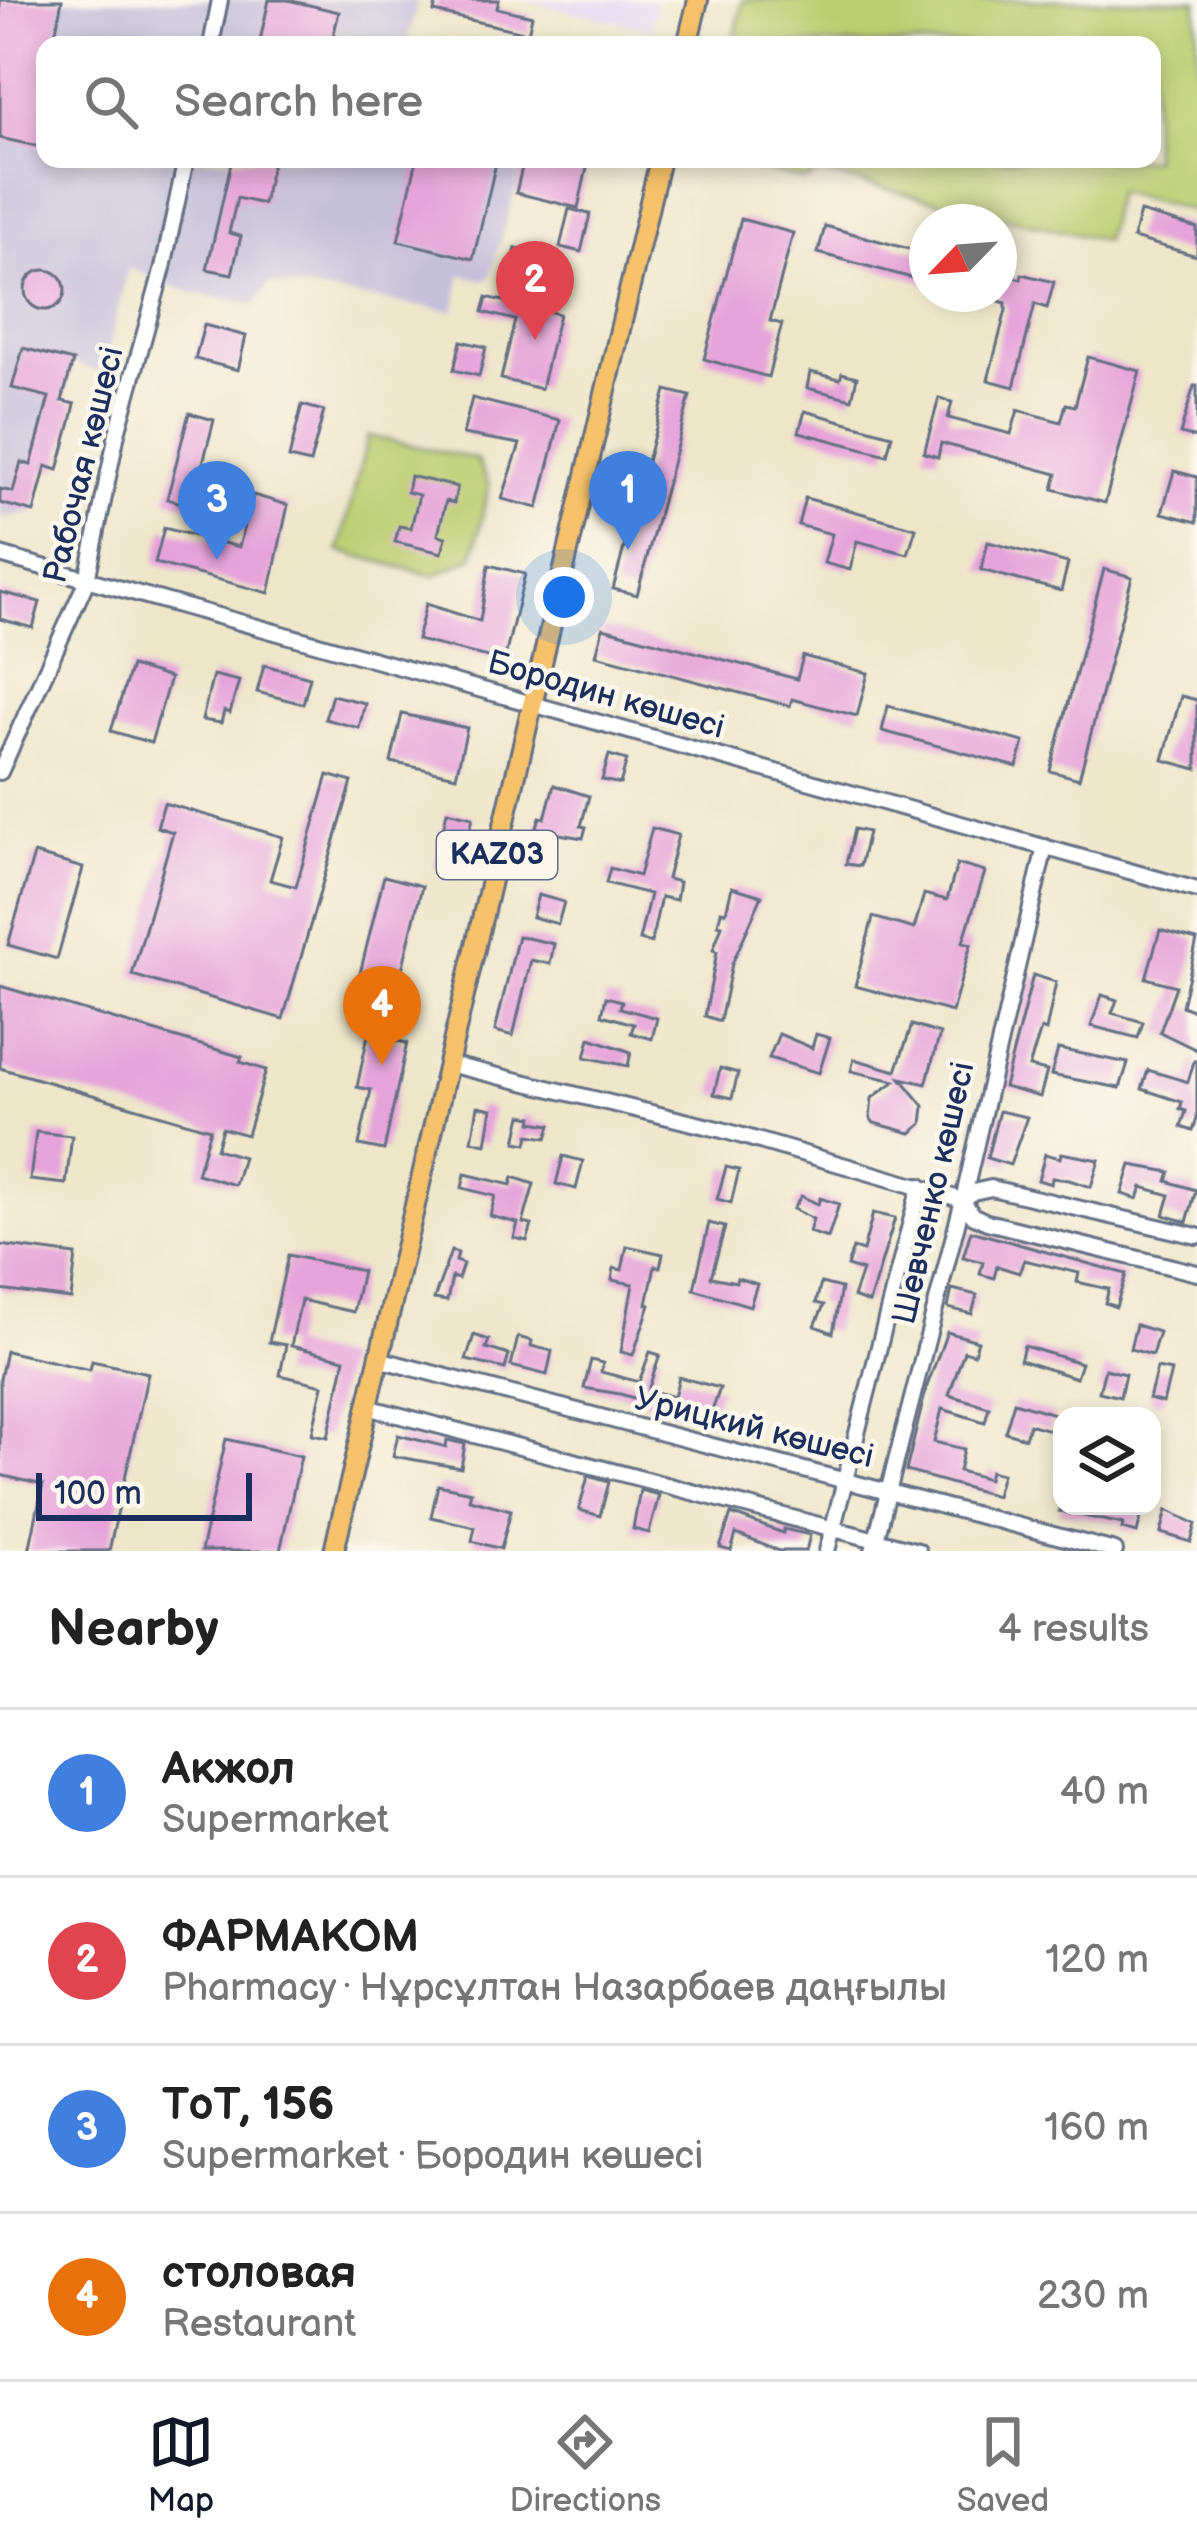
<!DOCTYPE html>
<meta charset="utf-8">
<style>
:root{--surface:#fff;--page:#f2f2f2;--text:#222;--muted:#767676;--line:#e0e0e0;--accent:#111827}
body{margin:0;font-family:"Balsamiq Sans",sans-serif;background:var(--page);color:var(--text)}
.controls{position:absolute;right:36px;bottom:36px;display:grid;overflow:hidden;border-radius:24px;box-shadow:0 6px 18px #0003}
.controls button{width:108px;height:108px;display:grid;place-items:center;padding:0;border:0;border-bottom:3px solid var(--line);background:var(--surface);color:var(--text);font:60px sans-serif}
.compass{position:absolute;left:909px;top:204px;width:108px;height:108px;border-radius:50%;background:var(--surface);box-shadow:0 6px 18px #0003;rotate:245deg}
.scale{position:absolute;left:36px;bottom:30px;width:216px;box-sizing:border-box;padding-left:12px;border:6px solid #1b2f5e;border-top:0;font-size:33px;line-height:42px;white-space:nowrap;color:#1b2f5e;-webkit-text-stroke:9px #fbf7ec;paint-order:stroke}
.you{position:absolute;left:564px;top:597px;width:42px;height:42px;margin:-30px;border:9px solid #fff;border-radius:50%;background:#1a73e8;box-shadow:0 0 0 18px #1a73e833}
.badge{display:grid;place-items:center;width:78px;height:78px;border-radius:50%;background:var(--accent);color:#fff;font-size:39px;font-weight:700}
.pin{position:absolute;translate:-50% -99px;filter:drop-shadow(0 3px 6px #0008)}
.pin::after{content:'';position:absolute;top:63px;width:42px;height:36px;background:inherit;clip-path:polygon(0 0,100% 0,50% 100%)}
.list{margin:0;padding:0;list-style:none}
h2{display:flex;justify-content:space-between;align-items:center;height:156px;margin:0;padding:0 48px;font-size:51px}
h2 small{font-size:39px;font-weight:400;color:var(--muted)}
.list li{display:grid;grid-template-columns:78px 1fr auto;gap:36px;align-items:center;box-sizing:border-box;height:168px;padding:0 48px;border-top:3px solid var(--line)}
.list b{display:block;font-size:45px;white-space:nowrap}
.list p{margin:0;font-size:39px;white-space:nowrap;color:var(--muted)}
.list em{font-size:39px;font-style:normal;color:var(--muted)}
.icon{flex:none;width:66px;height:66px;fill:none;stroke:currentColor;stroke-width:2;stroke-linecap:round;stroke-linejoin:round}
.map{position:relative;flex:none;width:1197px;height:1551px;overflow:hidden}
.search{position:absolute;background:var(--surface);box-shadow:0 6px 18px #0003;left:36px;right:36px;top:36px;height:132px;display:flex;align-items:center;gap:30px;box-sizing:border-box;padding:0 42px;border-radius:24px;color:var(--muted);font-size:45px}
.sheet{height:828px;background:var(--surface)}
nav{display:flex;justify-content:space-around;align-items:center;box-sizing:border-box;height:168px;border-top:3px solid var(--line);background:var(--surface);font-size:33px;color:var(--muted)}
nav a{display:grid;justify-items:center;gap:6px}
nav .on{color:var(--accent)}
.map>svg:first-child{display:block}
</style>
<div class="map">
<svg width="1197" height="1551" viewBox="0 0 1197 1551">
<rect width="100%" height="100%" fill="#fbf7ec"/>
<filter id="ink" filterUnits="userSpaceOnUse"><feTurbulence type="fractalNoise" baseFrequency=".00833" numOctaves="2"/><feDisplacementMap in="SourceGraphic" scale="24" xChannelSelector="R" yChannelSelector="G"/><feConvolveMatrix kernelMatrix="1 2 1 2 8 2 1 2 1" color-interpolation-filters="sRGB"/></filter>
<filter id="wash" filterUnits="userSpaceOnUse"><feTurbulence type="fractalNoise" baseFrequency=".004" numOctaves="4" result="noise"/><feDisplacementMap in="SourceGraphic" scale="48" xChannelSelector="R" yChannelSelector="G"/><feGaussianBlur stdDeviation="2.7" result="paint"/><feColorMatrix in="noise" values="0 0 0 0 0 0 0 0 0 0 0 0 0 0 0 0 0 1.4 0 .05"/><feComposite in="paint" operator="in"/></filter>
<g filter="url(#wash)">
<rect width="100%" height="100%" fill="#eee6c9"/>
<polygon fill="#e2d4f3" points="523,0 657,0 651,29"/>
<polygon fill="#c5c0da" points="0,0 418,0 407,45 45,45 45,159 524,159 490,278 486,280 462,275 454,311 270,284 255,305 189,292 128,268 104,367 95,372 73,362 63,400 75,404 58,469 45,469 34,512 0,518"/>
<g fill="#bccd6f" stroke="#6c7e66" stroke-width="3">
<polygon points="743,0 1197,0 1197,212 1116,191 1104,241 820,173 805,181 719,159 1152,159 1152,45 733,45"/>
<polygon points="368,436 476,459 489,485 473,557 435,576 339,551"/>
</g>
<g id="blocks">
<g fill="#e6a3da">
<polygon points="0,0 62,0 53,45 45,45 45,148 0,138"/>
<polygon points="269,0 288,0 339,12 331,45 259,45"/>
<polygon points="437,0 499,0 497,8 532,16 528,33 434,12"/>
<polygon points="232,159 273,159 263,204 237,198 229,233 241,236 232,274 207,269"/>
<polygon points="417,159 497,159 473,259 398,241"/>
<polygon points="524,159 589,159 578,208 516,193"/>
<polygon points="569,209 590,214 581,252 560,247"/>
<polygon points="1140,212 1197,228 1197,256 1133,238"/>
<polygon points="741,219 793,233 770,321 782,324 768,377 704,359"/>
<polygon points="825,226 927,254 927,282 818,253"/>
<polygon points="516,248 544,254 532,307 559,314 541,389 501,379 515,320 483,312 487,297 503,301"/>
<circle cx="45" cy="290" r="20"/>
<polygon points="999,273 1021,279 1022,274 1054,282 1047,308 1035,304 1014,387 988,380 1006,310 1006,303 999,301"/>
<polygon points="204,325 246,336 238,370 195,359"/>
<polygon points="461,341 486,347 479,376 454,370"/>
<polygon points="23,348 73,361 62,401 75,404 71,422 58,470 46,466 34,512 0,503 0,489 13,492 21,462 31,465 49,397 12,388"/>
<polygon points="1088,357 1140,371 1105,503 1053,489 1057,474 941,443 938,457 924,453 939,398 952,402 948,418 1011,434 1018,410 1061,422 1066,404 1075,406"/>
<polygon points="810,372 840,379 842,373 857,377 852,399 807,388"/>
<polygon points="1194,386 1197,386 1197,438 1180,434"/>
<polygon points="666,390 690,396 637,595 613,589"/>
<polygon points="472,398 560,420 538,508 502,499 520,444 463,434"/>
<polygon points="302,405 324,411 310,463 289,458"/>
<polygon points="805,411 892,435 887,455 799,432"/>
<polygon points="189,413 214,420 192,506 167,499"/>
<polygon points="1174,471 1197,477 1197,522 1162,513"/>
<polygon points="410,476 457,487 454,503 446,501 438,535 446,537 442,553 395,542 399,526 411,528 419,495 407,492"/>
<polygon points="253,495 288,505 269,593 155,563 164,528 239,547"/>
<polygon points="805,498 916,528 908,554 857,541 850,570 824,563 832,534 798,525"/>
<polygon points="988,542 1068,563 1061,591 981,570"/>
<polygon points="489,565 525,574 504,661 417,640 426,604 480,621"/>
<polygon points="1104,569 1132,577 1079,779 1050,771"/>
<polygon points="0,592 40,602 33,628 0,619"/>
<polygon points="603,628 797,679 803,656 868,673 857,716 792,699 790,706 596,655"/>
<polygon points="264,665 310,677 303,704 257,692"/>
<polygon points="131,666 170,678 151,743 111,731"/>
<polygon points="213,675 239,681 230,713 224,711 221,723 202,720"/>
<polygon points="332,695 365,703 359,728 325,719"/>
<polygon points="1181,696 1197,700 1197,769 1163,760"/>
<polygon points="888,706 1024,742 1017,767 882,731"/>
<polygon points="402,714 467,728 456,776 391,762"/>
<polygon points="609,755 627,760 620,784 602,780"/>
<polygon points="328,775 352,782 283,1019 132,975 173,832 157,827 164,803 283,837 270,880 296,887"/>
<polygon points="554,785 589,796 581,826 586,827 583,838 536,830 540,817 545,818"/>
<polygon points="447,811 473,817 460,873 435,867"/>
<polygon points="652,828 678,835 667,879 679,882 676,900 661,897 651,943 639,940 650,894 606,883 610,868 639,876"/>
<polygon points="854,829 868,832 860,866 846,864"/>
<polygon points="34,854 83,868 57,959 8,945"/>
<polygon points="957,864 985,872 963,942 971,944 952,1012 855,986 873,917 914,929 924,894 947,900"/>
<polygon points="384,876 422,886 392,1012 353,1002"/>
<polygon points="732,887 762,896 732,964 720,1021 705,1016 717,952 713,950 722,925 718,924 721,911 726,912"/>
<polygon points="538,895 564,902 558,924 532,917"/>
<polygon points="1160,930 1197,940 1182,1006 1197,1012 1197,1050 1160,1032 1176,986 1146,978"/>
<polygon points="518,936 554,944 550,964 531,960 513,1036 495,1031"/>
<polygon points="1033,975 1056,982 1046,1031 1041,1029 1029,1067 1047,1071 1040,1097 1004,1087"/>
<polygon points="0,986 242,1057 240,1062 266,1070 247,1135 222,1128 216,1149 243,1157 235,1185 197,1174 210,1129 0,1068"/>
<polygon points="1102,995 1117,1000 1112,1013 1143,1022 1138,1038 1091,1026"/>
<polygon points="606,997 622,1001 620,1008 657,1018 652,1039 631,1033 634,1024 602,1015"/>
<polygon points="912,1025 940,1034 926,1084 901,1078 924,1106 922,1124 911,1133 874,1123 870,1118 872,1098 895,1081 851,1071 854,1059 896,1071"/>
<polygon points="779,1034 812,1048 816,1034 830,1038 819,1073 769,1058"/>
<polygon points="368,1035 407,1043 384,1150 359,1145 371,1090 357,1087"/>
<polygon points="590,1038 631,1052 628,1066 585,1057"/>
<polygon points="1058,1049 1128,1063 1120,1088 1051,1075"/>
<polygon points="1194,1061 1197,1061 1197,1119 1193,1131 1181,1127 1186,1111 1180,1109 1182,1102 1142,1089 1148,1070 1188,1082"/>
<polygon points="720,1068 738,1073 732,1098 714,1094"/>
<polygon points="478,1106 492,1109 486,1144 472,1141"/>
<polygon points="999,1111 1027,1117 1010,1165 987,1158"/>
<polygon points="522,1115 533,1117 532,1122 551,1125 547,1138 529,1135 527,1144 516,1142"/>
<polygon points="36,1132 72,1136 66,1184 30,1180"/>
<polygon points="1061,1153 1099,1160 1091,1187 1069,1180 1052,1178 1051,1184 1038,1180 1045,1154 1060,1158"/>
<polygon points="563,1156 583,1161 576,1189 556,1184"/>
<polygon points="1131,1165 1170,1172 1167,1181 1196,1190 1187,1222 1164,1215 1170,1195 1142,1187 1138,1199 1122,1194"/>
<polygon points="726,1167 739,1170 731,1203 717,1199"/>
<polygon points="465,1174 511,1185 513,1177 534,1184 523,1223 532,1225 527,1241 514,1238 518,1223 490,1216 495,1196 462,1188"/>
<polygon points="801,1196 818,1204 820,1198 839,1204 828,1238 809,1232 813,1219 793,1209"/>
<polygon points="873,1213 895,1218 869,1303 853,1297 862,1271 847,1266 853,1248 863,1251"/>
<polygon points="709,1223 725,1227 711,1277 736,1282 737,1278 757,1284 750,1306 694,1289"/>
<polygon points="971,1231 1126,1274 1116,1307 1105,1303 1109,1289 1077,1282 1079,1273 1024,1260 1019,1273 997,1266 994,1278 980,1274 983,1262 963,1257"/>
<polygon points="0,1245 76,1255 71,1299 0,1290"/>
<polygon points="627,1246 663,1254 660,1267 655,1266 647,1304 650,1305 633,1355 621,1352 633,1284 612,1280 614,1268 622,1270"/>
<polygon points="451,1251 458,1253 456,1261 463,1264 458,1279 452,1277 447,1301 434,1299"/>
<polygon points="288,1255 362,1271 353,1312 301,1300 291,1346 345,1359 328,1437 312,1434 323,1385 280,1375 286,1345 269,1342"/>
<polygon points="821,1283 841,1288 833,1333 815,1326 824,1305 816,1303"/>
<polygon points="952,1289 977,1295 972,1314 948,1308"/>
<polygon points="1136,1325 1159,1332 1152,1355 1130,1349"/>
<polygon points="947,1332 978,1341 974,1354 964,1351 949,1395 989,1407 985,1422 942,1409 934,1442 964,1449 959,1471 988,1479 990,1471 1002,1474 996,1496 906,1471 927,1386"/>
<polygon points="474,1335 489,1340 486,1348 509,1355 505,1369 466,1360"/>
<polygon points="518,1337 532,1341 531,1346 552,1351 547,1375 511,1366"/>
<polygon points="1024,1346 1081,1363 1076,1378 1020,1360"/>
<polygon points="6,1351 90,1370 92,1361 148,1373 109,1551 29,1551 43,1485 0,1475 0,1379"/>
<polygon points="650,1352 660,1355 648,1390 674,1397 679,1377 720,1388 709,1420 620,1394 584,1388 591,1360 603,1363 601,1372 639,1382"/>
<polygon points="1157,1368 1171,1371 1163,1403 1149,1399"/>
<polygon points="1105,1369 1125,1374 1120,1397 1099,1392"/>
<polygon points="1014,1402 1054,1414 1049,1430 1029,1424 1025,1438 1005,1432"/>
<polygon points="398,1435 446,1447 447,1440 465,1444 461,1468 393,1456"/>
<polygon points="226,1439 301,1456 280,1551 201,1551"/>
<polygon points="588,1476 609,1482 600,1516 579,1510"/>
<polygon points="438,1485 471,1492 469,1499 511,1510 501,1549 472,1541 475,1527 431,1517"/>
<polygon points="640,1490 659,1495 649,1533 633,1529"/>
<polygon points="1060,1506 1113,1506 1142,1513 1137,1533 1122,1529 1123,1524 1059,1511"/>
<polygon points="1167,1510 1196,1524 1191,1542 1161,1533"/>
<polygon points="731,1514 783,1533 784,1529 810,1535 806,1551 779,1551 736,1534 731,1551 720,1548"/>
</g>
</g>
</g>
<g filter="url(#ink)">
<use href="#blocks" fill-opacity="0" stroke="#656f83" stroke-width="3"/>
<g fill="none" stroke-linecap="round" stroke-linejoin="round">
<g stroke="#656f83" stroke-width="20">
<g id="minor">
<polyline points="211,45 220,0"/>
<polyline points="0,555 1197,890"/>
<polyline points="0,772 87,580 117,433 163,268 186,159"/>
<polyline points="448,1064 722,1130 963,1200"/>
<polyline points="963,1200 972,1215 987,1222 1197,1273"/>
<polyline points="963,1200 973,1192 991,1188 1197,1236"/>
<polyline points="378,1359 1115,1551"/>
<polyline points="367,1407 918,1551"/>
<polyline points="827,1551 920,1186"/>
<polyline points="873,1551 963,1200 1045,847"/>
</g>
</g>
<g stroke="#656f83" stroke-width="24">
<g id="major">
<polyline points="687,45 698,0"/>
<polyline points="334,1551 660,159"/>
</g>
</g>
<use href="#minor" stroke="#fff" stroke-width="14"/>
<use href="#major" stroke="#f5c16b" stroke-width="18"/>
</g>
</g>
<g text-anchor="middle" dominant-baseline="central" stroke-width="9" stroke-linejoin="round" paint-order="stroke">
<rect fill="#fbf7ec" stroke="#5e6b89" stroke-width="3" x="437" y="831" width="120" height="48" rx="9"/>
<g font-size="30" font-weight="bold" fill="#1b2f5e">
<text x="497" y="855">KАZ03</text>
</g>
<g font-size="33" fill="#1b2f5e" stroke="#fbf7ec">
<text transform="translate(84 465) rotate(-76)">Рабочая көшесі</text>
<text transform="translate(606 695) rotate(16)">Бородин көшесі</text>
<text transform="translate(934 1193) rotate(-77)">Шевченко көшесі</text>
<text transform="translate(754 1428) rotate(14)">Урицкий көшесі</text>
</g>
</g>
</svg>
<div class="controls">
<button><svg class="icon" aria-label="layers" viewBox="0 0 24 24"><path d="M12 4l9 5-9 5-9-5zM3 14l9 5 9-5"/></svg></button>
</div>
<svg class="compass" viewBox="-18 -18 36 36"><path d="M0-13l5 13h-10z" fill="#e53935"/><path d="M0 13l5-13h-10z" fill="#767676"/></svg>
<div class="scale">100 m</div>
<div class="you"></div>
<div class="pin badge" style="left:628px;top:550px;background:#3f7fe0">1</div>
<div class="pin badge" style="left:535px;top:340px;background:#e0444e">2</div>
<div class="pin badge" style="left:217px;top:560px;background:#3f7fe0">3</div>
<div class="pin badge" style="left:382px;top:1065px;background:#e8710a">4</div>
<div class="search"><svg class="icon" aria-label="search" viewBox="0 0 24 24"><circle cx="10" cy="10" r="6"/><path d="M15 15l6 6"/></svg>Search here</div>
</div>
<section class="sheet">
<h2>Nearby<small>4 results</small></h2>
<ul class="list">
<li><span class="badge" style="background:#3f7fe0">1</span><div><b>Акжол</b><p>Supermarket</p></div><em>40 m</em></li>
<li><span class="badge" style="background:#e0444e">2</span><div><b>ФАРМАКОМ</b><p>Pharmacy · Нұрсұлтан Назарбаев даңғылы</p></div><em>120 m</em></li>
<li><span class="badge" style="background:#3f7fe0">3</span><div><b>ТоТ, 156</b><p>Supermarket · Бородин көшесі</p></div><em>160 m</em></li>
<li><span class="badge" style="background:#e8710a">4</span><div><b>столовая</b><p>Restaurant</p></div><em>230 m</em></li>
</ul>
</section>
<nav>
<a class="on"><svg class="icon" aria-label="map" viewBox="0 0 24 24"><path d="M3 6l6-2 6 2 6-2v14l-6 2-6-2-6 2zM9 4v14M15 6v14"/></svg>Map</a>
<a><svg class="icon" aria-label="directions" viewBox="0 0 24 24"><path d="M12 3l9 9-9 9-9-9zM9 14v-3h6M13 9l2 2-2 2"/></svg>Directions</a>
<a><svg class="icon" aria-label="saved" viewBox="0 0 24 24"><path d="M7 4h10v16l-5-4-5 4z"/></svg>Saved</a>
</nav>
